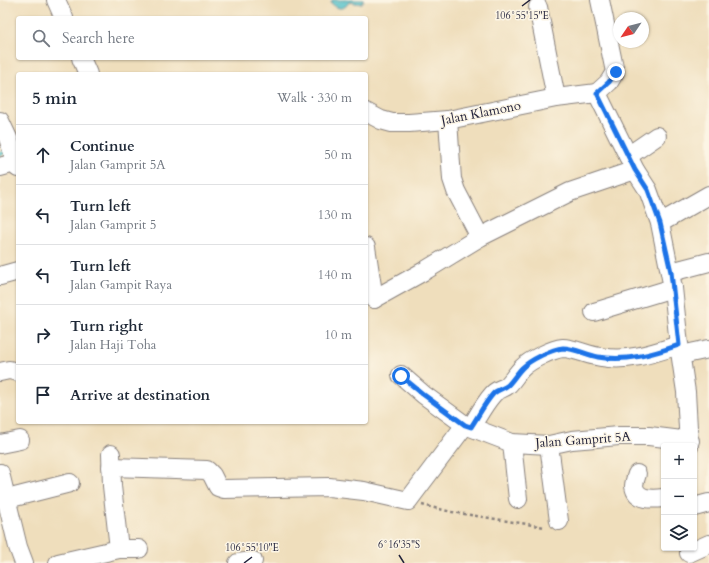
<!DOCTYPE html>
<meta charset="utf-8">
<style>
:root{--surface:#fff;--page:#f6f6f7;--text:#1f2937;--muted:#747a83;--line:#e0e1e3}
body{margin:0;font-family:Cardo,serif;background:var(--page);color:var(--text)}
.controls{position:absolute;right:12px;bottom:12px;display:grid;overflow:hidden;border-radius:4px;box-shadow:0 1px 3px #0004}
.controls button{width:36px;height:36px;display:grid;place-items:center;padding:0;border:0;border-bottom:1px solid var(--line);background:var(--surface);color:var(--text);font:20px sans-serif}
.compass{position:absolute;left:613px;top:12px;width:36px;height:36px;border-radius:50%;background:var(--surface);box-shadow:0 1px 3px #0004;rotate:235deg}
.stop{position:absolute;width:12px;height:12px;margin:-9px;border:3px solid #1a73e8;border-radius:50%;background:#fff}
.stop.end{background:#1a73e8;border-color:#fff;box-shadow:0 1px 4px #0008}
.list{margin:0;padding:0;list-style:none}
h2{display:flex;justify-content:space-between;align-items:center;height:52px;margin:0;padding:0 16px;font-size:17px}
h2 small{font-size:13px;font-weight:400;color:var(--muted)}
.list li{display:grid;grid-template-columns:26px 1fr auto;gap:12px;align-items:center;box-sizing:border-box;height:60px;padding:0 16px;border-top:1px solid var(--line)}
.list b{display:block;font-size:15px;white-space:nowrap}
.list p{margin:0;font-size:13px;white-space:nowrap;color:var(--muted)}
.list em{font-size:13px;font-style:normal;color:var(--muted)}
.icon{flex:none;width:22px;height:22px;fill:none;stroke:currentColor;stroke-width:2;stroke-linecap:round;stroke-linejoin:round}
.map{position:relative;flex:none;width:709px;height:563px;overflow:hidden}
.search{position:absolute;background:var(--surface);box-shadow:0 1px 3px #0004;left:16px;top:16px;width:352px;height:44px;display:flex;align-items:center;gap:10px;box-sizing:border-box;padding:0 14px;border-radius:4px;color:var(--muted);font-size:15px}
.panel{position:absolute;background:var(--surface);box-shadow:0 1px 3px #0004;left:16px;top:72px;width:352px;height:352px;border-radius:4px}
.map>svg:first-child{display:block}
</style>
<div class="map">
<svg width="709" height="563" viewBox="0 0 709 563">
<rect width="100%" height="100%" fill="#fcf5e5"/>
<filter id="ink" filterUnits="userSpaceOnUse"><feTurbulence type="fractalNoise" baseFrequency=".025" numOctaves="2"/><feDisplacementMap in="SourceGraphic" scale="8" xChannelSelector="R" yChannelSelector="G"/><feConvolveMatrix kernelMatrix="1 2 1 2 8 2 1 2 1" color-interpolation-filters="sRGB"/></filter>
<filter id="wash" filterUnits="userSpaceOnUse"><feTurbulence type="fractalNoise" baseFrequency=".012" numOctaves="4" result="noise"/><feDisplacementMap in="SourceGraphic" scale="16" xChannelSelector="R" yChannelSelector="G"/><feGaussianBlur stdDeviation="0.9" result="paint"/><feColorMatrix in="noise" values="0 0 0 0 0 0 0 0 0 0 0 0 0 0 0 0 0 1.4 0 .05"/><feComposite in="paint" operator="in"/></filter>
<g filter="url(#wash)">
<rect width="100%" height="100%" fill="#efdebc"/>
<path fill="#51bfc7" stroke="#3a7081" d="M332,0H364L361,4L349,2C344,11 337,9 331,3Z"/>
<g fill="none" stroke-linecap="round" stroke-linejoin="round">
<polyline stroke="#51bfc7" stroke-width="4" points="0,154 8,151"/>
</g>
</g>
<g filter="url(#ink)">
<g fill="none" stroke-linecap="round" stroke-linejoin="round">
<g stroke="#88807c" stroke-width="20">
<g id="minor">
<polyline points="56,0 64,18"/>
<polyline points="538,7 556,98"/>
<polyline points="81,58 88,74"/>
<polyline points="597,93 635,170 648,190 660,223 673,288 679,345 686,392 689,446"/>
<polyline points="597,93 609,82 615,72 600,0"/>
<polyline points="366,112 381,120 392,123 409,123 448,120 556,98 597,93"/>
<polyline points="448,120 452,179 456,191 480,237"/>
<polyline points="0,121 8,138 18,168"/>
<polyline points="628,156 657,136"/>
<polyline points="0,167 18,162"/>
<polyline points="660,223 709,195"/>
<polyline points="366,247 374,299"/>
<polyline points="671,272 709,262"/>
<polyline points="0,276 18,271"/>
<polyline points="374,299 426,270 480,237 570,192 635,170"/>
<polyline points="594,312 673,288"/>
<polyline points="681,355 709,349"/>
<polyline points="0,372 9,370 18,372"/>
<polyline points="401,375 424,395 465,425 512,443 549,445 572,440 619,436 649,436 690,441"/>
<path d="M471,427C478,416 484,404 493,394C497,389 504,389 508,385C513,380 517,373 522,368C530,360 552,349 563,348C573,348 590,356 601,357C628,362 654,353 679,345"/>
<polyline points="512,443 518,499"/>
<polyline points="0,444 20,440"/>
<polyline points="549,445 559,521"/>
<polyline points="111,467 207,470 212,475 218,487 224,489 329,487 364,491 408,501 465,425"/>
<polyline points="0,473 18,547 24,563"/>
<path d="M637,474C636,477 634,483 634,486C636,501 654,499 664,498"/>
<polyline points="7,499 70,483"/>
<polyline points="694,507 709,503"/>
<polyline points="119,549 139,549"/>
<polyline points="689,553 709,544"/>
<polyline points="58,563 119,549 112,486 111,454"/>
<polyline points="238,563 253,561"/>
</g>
</g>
<polyline stroke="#88807c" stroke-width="2.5" stroke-dasharray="3 3" stroke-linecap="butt" points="422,505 452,512 545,527"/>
<use href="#minor" stroke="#fff" stroke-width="18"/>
</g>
</g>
<g fill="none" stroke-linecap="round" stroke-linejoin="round" filter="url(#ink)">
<path stroke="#1a73e8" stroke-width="5" d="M401,376L424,395L465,425L471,427C478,417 484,404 493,394C497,389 504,389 508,385C513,380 517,373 522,368C530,360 552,349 563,348C574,348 587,355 598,357C627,362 653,354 679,345L671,272L660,223L648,190L635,170L597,93L609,82L616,72"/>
</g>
<path fill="none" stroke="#22223b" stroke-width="1.5" d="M522,6L530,0M399,555L404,563M244,563L252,557"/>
<g text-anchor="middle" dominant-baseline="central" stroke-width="3" stroke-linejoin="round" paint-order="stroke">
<g font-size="13" fill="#22223b" stroke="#fcf5e5">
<text transform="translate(481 113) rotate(-11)">Jalan Klamono</text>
<text transform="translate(583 440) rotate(-4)">Jalan Gamprit 5A</text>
</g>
</g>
<g font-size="10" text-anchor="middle" fill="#22223b" stroke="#fcf5e5" stroke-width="3" stroke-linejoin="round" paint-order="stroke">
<text x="522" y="19">106°55'15"E</text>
<text x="399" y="548">6°16'35"S</text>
<text x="252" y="551">106°55'10"E</text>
</g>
</svg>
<div class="controls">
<button>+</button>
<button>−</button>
<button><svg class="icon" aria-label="layers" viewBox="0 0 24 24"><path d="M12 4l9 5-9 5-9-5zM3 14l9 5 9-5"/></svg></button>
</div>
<svg class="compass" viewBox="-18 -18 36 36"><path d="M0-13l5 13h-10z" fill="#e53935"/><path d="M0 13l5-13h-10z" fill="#747a83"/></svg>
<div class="stop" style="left:401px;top:376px"></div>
<div class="stop end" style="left:616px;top:72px"></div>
<div class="search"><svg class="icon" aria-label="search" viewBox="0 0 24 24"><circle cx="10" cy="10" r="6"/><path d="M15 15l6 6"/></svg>Search here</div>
<section class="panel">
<h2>5 min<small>Walk · 330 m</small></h2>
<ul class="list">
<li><svg class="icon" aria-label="ahead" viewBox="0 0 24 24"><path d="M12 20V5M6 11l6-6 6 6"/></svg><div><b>Continue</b><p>Jalan Gamprit 5A</p></div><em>50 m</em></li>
<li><svg class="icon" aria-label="left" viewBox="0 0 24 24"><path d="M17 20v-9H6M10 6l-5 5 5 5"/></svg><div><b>Turn left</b><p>Jalan Gamprit 5</p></div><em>130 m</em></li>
<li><svg class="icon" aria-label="left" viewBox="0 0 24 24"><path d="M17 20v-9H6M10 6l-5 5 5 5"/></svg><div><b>Turn left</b><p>Jalan Gampit Raya</p></div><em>140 m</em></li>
<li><svg class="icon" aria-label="right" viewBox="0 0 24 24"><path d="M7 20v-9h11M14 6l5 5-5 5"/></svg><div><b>Turn right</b><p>Jalan Haji Toha</p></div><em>10 m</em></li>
<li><svg class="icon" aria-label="arrive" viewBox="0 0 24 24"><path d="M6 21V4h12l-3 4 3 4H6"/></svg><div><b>Arrive at destination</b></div></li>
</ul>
</section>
</div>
